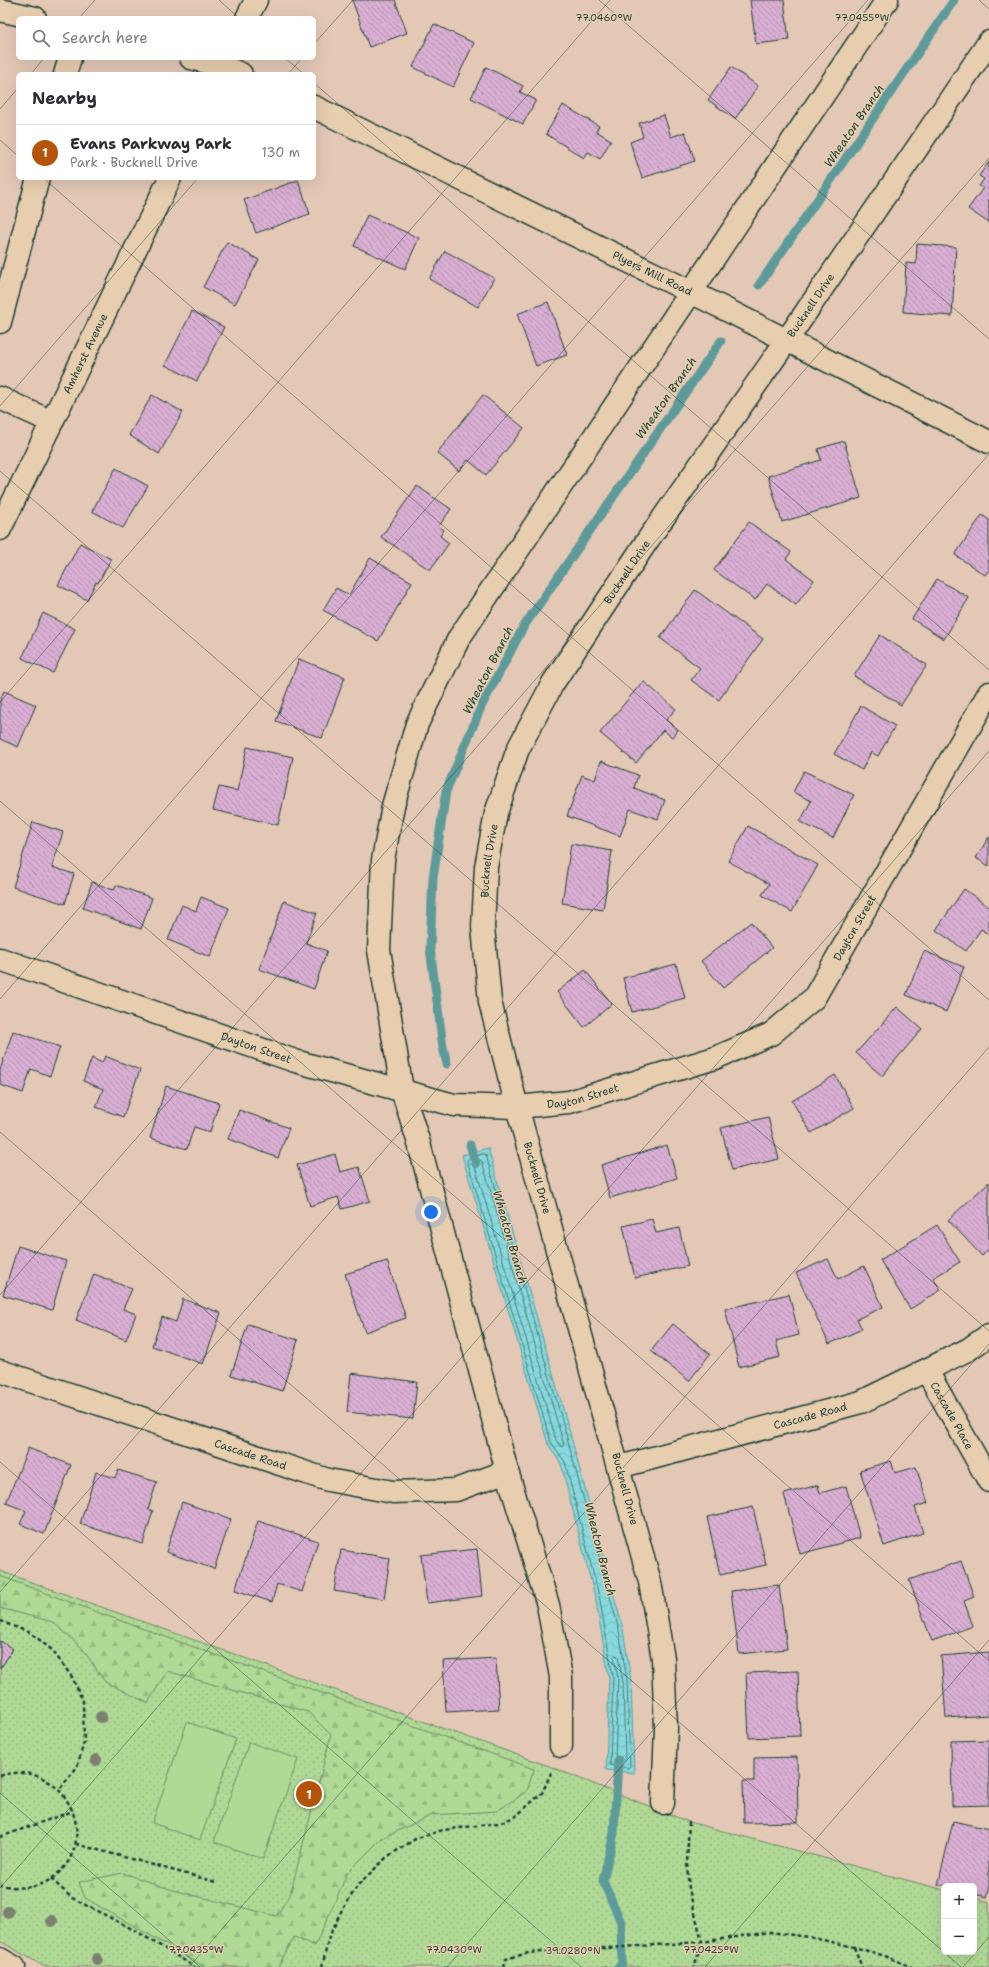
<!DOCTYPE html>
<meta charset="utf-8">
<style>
:root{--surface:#fff;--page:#f2f2f3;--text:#2b2b33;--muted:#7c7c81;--line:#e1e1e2;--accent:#b45309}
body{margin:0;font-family:"Shantell Sans",sans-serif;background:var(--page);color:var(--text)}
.controls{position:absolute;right:12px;bottom:12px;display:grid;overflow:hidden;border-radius:6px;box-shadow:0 4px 16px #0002}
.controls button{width:36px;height:36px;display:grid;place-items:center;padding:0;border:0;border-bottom:1px solid var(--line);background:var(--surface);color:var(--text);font:20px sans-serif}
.you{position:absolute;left:431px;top:1212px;width:14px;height:14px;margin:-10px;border:3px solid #fff;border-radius:50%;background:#1a73e8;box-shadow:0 0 0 6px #1a73e833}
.badge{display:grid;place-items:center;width:26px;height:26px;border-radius:50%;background:var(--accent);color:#fff;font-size:13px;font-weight:700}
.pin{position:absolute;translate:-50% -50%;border:2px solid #fff;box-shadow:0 1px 4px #0006}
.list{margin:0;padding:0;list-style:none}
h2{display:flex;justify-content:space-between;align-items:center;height:52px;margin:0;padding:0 16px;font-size:17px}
h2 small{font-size:13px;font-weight:400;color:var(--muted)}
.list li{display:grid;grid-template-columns:26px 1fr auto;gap:12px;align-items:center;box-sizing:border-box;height:56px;padding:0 16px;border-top:1px solid var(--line)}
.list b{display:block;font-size:15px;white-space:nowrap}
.list p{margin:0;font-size:13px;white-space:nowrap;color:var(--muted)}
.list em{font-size:13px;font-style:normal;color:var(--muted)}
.icon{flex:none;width:22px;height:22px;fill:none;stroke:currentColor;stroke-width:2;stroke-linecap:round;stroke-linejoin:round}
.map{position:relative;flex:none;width:989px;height:1967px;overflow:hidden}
.search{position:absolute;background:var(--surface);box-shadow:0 4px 16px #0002;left:16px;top:16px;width:300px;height:44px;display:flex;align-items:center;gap:10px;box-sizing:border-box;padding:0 14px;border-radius:6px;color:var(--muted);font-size:15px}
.panel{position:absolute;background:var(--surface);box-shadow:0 4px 16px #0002;left:16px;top:72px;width:300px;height:108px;border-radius:6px}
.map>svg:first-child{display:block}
</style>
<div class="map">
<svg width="989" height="1967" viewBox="0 0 989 1967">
<defs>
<pattern id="grass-dots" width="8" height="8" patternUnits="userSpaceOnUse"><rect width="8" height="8" fill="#b0d996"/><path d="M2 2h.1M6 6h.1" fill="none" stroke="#97bb82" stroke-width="1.8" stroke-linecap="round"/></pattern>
<pattern id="forest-firs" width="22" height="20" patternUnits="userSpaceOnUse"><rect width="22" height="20" fill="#b0d996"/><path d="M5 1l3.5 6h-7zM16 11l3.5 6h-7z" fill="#97bb82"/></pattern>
<pattern id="water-waves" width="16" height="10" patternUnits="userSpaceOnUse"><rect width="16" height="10" fill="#87d9de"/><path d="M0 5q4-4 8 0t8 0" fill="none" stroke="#74bbbf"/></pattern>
<pattern id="building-back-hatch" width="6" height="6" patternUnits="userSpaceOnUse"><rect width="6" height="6" fill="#daafd4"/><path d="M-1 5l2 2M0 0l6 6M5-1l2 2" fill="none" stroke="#b090ad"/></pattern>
</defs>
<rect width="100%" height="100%" fill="#e4c8b6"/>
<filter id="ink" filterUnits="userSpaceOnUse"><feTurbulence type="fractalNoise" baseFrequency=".025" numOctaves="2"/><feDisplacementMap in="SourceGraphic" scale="8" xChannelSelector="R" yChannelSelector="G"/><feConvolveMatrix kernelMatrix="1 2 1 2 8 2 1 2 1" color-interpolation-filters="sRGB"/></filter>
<g filter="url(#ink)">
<polygon fill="url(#grass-dots)" stroke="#688b65" points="0,1571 546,1765 689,1822 944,1890 944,1952 974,1952 974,1898 989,1902 989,1967 45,1967 0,1941"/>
<polygon fill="url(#forest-firs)" stroke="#688b65" points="0,1576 113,1618 534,1769 527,1791 497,1811 432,1815 382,1838 348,1872 315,1946 294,1937 278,1967 205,1967 85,1898 79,1882 123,1873 173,1890 276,1916 290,1895 331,1735 308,1712 167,1671 148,1703 105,1682 82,1648 53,1622 0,1608"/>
<g fill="#b0d996" stroke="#688b65">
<polygon points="187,1722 236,1739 200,1840 152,1823"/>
<polygon points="249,1742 298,1759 263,1859 214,1842"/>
</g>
<polygon fill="url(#water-waves)" stroke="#5d9b9a" points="488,1148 568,1426 623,1629 631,1681 634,1773 606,1770 609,1678 596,1601 561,1464 548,1444 462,1155"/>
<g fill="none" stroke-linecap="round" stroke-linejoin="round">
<g stroke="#497b78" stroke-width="1">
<polygon points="483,1154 486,1155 564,1427 619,1630 627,1681 630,1766 628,1768 610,1765 613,1678 600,1600 565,1462 551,1442 467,1160 469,1158"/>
<polygon points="480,1160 482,1161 559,1428 564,1445 562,1447 556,1440 474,1163 475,1161"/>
<polygon points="616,1655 618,1656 623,1682 625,1760 623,1762 615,1760 618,1678 614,1657"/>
</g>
<g stroke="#5d9b9a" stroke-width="9">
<polyline points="759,285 954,0"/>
<polyline points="447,1064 443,1047 430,948 433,878 446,791 481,707 524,626 721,341"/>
<polyline points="470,1145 476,1164"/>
<polyline points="618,1760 614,1833 603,1881 621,1922 622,1964 619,1967"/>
</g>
</g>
<g fill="url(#building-back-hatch)" stroke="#1f3d34">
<polygon points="352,0 395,0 407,33 369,47"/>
<polygon points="750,0 784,0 789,40 756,44"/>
<polygon points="434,24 474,43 453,87 413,67"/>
<polygon points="486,67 523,86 520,92 536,100 523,124 471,98"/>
<polygon points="731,67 758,86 735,119 708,100"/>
<polygon points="563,105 599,126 596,131 611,140 600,159 588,152 584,158 546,134"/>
<polygon points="664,115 671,137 685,132 695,161 642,178 630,142 643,137 639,123"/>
<polygon points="989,162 989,223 968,209 983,188 979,186 984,179 979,176"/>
<polygon points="298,180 310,214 256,233 244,200"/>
<polygon points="367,215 419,238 405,269 354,246"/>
<polygon points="227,242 259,260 235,304 203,287"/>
<polygon points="917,244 956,247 952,316 903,312 906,263 916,264"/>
<polygon points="445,251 494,278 478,307 429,279"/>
<polygon points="548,302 567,355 536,366 517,314"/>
<polygon points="192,311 224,327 197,381 165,365"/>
<polygon points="152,395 183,412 159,454 129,435"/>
<polygon points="483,395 524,428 486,475 468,460 459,471 437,453"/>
<polygon points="844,441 861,498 782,522 768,476 821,460 818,449"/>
<polygon points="116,468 148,486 123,528 92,511"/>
<polygon points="417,486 451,509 439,526 444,530 440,536 449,543 430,570 381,537"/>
<polygon points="982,515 989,520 989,570 985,575 955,555"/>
<polygon points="749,522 791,552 786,559 814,580 796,605 767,584 755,600 714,570"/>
<polygon points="80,543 111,559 98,583 96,582 87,600 58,585"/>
<polygon points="370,558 412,582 378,641 323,610 336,588 349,595"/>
<polygon points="937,579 969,598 944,639 912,619"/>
<polygon points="695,590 763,639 719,700 691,680 700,668 660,638"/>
<polygon points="43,613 75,629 53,673 22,658"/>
<polygon points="880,635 927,665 901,705 854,676"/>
<polygon points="299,659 345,677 322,738 276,721"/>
<polygon points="643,681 676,709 666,720 678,730 672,737 663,730 636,763 600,733"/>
<polygon points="4,691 36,705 18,747 0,739 0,700"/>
<polygon points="861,706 895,726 878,756 871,752 862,770 834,754"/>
<polygon points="247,747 293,757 278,825 213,810 219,787 237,791"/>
<polygon points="601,761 638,775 634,788 665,800 658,819 630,809 620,836 567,816 582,775 595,780"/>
<polygon points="804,771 854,795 833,838 800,822 811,801 793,792"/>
<polygon points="33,822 63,832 52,867 74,874 65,904 13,887"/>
<polygon points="748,826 818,865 792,912 762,895 769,884 728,861"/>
<polygon points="989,837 989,866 976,858"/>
<polygon points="571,844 612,851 603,910 562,903"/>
<polygon points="92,882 114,890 116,885 152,898 141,929 83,908"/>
<polygon points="964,889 989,907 989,935 981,929 966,951 936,930"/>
<polygon points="201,897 229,908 210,957 168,940 182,905 196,911"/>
<polygon points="284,901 317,913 306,943 327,951 314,989 259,969"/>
<polygon points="751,922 772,948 723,988 701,961"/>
<polygon points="924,951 964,967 946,1012 906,995"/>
<polygon points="676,964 685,998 632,1012 623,978"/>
<polygon points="585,970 612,1004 584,1027 557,992"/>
<polygon points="897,1007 922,1029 882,1076 856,1053"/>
<polygon points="13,1031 60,1047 50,1076 31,1069 23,1093 0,1085 0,1070"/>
<polygon points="105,1056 140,1070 123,1117 96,1107 103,1089 83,1081 92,1058 102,1063"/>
<polygon points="835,1075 854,1108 811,1133 792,1101"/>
<polygon points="166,1086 219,1103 210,1132 194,1127 187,1149 150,1138"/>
<polygon points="239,1110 289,1128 278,1158 228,1139"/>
<polygon points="768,1117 779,1159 732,1170 721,1128"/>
<polygon points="667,1145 677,1178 610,1198 601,1165"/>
<polygon points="335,1154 340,1172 359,1167 370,1201 342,1209 338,1197 310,1206 297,1165"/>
<polygon points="989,1182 989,1249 982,1256 948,1220"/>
<polygon points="652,1219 656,1233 679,1228 688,1266 635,1278 623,1226"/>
<polygon points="937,1225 960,1262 933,1278 941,1290 910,1309 880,1260"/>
<polygon points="18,1246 66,1261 52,1310 3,1295"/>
<polygon points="828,1259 838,1279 864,1266 883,1307 857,1319 862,1329 829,1344 796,1273"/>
<polygon points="387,1261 406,1318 365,1332 345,1274"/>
<polygon points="94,1274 132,1289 123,1309 136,1314 126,1340 76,1320"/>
<polygon points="789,1294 799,1335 776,1341 780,1357 739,1367 725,1309"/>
<polygon points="183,1299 221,1313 203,1364 152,1346 162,1317 176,1322"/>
<polygon points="248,1324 298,1340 282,1391 231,1375"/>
<polygon points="673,1324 710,1354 689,1381 651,1351"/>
<polygon points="351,1373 417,1382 413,1419 347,1412"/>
<polygon points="28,1448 71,1465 44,1534 20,1524 26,1511 6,1503"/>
<polygon points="891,1461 895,1473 916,1467 928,1503 915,1507 923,1533 884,1546 860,1470"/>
<polygon points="118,1470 157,1482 148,1509 153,1511 143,1544 80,1524 96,1472 115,1478"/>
<polygon points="818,1485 820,1493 846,1486 860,1538 800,1554 784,1494"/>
<polygon points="182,1502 231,1519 214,1569 166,1552"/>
<polygon points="753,1507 766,1565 720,1575 707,1517"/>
<polygon points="258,1521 318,1541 302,1592 277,1584 272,1602 235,1590"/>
<polygon points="477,1549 482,1596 427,1603 421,1555"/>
<polygon points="341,1550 390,1558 384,1599 334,1591"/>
<polygon points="961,1561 974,1597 964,1601 973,1626 932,1641 909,1580"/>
<polygon points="779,1585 787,1649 739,1654 731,1591"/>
<polygon points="0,1641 13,1649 0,1669"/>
<polygon points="989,1652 989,1715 946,1718 941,1656"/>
<polygon points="496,1658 499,1709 446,1712 443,1661"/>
<polygon points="798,1671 800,1736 749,1738 746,1673"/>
<polygon points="989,1740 989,1805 952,1806 951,1741"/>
<polygon points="797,1757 798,1822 744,1823 743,1781 754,1781 754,1758"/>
<polygon points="953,1821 989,1829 989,1890 987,1897 974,1894 974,1886 938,1885"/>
</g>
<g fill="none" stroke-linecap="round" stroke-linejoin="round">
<g stroke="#1f3d34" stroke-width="25">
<g id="minor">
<polyline points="0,10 35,18"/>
<polyline points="247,18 256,0"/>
<polyline points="191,58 224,67 241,74"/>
<polyline points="65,74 70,58"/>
<path id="s1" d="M314,107L691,292L989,442"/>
<polyline points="0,322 38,178"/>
<polyline points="0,398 52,422"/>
<path id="s2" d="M0,529L170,178"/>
<path id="s3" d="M0,959L295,1061L454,1105L517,1107L569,1102L655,1076L715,1058L771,1034L814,998L989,693"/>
<path id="s4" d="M0,1371L328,1480L393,1492L456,1490L507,1471"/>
<path id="s5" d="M927,1371L989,1481"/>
<path id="s6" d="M619,1467L861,1402L969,1349L989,1335"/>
<polyline points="561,1746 561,1677 548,1605 507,1471 418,1140 402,1090 379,950 383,860 393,806 417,724 459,638 887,0"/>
<path id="s7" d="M663,1803L666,1728L663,1659L650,1582L517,1107L490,1002L483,927L486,867L496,813L518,749L553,683L645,544L787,340L989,42"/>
<polyline points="0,1959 14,1967"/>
</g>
</g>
<g stroke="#1f3d34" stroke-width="2.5" stroke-dasharray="4 3" stroke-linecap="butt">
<polyline points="0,1621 31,1633 52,1650 72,1677 83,1701 84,1742 77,1767 59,1790"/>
<path d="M0,1776C60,1756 105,1836 55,1876C38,1890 20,1889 0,1885"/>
<polyline points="689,1822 687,1864 689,1889 702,1942 694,1967"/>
<polyline points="0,1837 73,1811"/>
<polyline points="76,1844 216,1882"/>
<polyline points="51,1879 72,1898 136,1931 195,1967"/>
<polyline points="854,1947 862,1967"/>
<polyline points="322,1967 329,1937 341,1912 358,1885 387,1857 417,1838 443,1830 498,1823 515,1817 542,1793 552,1771"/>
<polyline points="503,1967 506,1959 528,1953 702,1942 770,1932 809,1937 854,1947 885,1956 912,1967"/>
</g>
<use href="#minor" stroke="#e7ceaf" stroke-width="22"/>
</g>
<g fill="#7c8071">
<circle cx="101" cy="1717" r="6"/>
<circle cx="96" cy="1760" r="6"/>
<circle cx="8" cy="1912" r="6"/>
<circle cx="52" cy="1921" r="6"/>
<circle cx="97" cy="1959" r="6"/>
</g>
</g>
<path fill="none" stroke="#1f3d34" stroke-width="1" stroke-opacity="0.45" d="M219,0L239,18M599,0L989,339M979,0L989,9M79,18L95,0M314,44L353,0M285,58L304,74M31,74L44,58M288,74L302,58M314,83L989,670M0,109L18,88M0,140L18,156M43,178L989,1000M0,406L198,178M0,471L989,1331M0,702L610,0M0,801L989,1661M0,999L868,0M0,1132L961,1967M0,1295L989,158M0,1462L581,1967M0,1592L989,454M0,1793L200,1967M0,1888L989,751M189,1967L989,1047M447,1967L989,1344M705,1967L989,1640M963,1967L989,1937"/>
<g text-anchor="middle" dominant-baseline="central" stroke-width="3" stroke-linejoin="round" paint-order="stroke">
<g font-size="11" fill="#1f3d34" stroke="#e7ceaf">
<text stroke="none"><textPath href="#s1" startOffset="377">Plyers Mill Road</textPath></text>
<text stroke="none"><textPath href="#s7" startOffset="1614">Bucknell Drive</textPath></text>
<text stroke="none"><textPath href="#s2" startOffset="195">Amherst Avenue</textPath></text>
<text stroke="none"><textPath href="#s7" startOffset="1290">Bucknell Drive</textPath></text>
<text stroke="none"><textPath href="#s7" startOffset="966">Bucknell Drive</textPath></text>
<text stroke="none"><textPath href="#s3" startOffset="943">Dayton Street</textPath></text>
<text stroke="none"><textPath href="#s3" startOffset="271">Dayton Street</textPath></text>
<text stroke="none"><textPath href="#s3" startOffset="607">Dayton Street</textPath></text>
<text transform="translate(537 1178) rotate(74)">Bucknell Drive</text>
<text stroke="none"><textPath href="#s6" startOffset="198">Cascade Road</textPath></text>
<text stroke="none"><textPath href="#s5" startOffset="51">Cascade Place</textPath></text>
<text stroke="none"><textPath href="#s4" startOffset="264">Cascade Road</textPath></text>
<text transform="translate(625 1489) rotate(75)">Bucknell Drive</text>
</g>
<g font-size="12" font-style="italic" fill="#24453c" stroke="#e7ceaf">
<text transform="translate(854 126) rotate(-56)">Wheaton Branch</text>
<text transform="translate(666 398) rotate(-55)">Wheaton Branch</text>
<text transform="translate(488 670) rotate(-63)">Wheaton Branch</text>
<text transform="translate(510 1237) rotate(74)">Wheaton Branch</text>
<text transform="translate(600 1549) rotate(76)">Wheaton Branch</text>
</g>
</g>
<g font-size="10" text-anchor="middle" fill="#1f3d34" stroke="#e7ceaf" stroke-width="3" stroke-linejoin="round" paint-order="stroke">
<text x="604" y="21">77.0460°W</text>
<text x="862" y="21">77.0455°W</text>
<text x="196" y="1953">77.0435°W</text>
<text x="454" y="1953">77.0430°W</text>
<text x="711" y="1953">77.0425°W</text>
<text x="573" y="1954">39.0280°N</text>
</g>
</svg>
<div class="controls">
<button>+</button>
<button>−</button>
</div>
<div class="you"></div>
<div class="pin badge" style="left:309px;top:1794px">1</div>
<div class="search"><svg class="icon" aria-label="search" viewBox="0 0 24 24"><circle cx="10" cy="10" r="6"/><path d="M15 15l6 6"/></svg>Search here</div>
<section class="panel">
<h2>Nearby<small></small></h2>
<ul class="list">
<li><span class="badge">1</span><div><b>Evans Parkway Park</b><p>Park · Bucknell Drive</p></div><em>130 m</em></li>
</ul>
</section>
</div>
